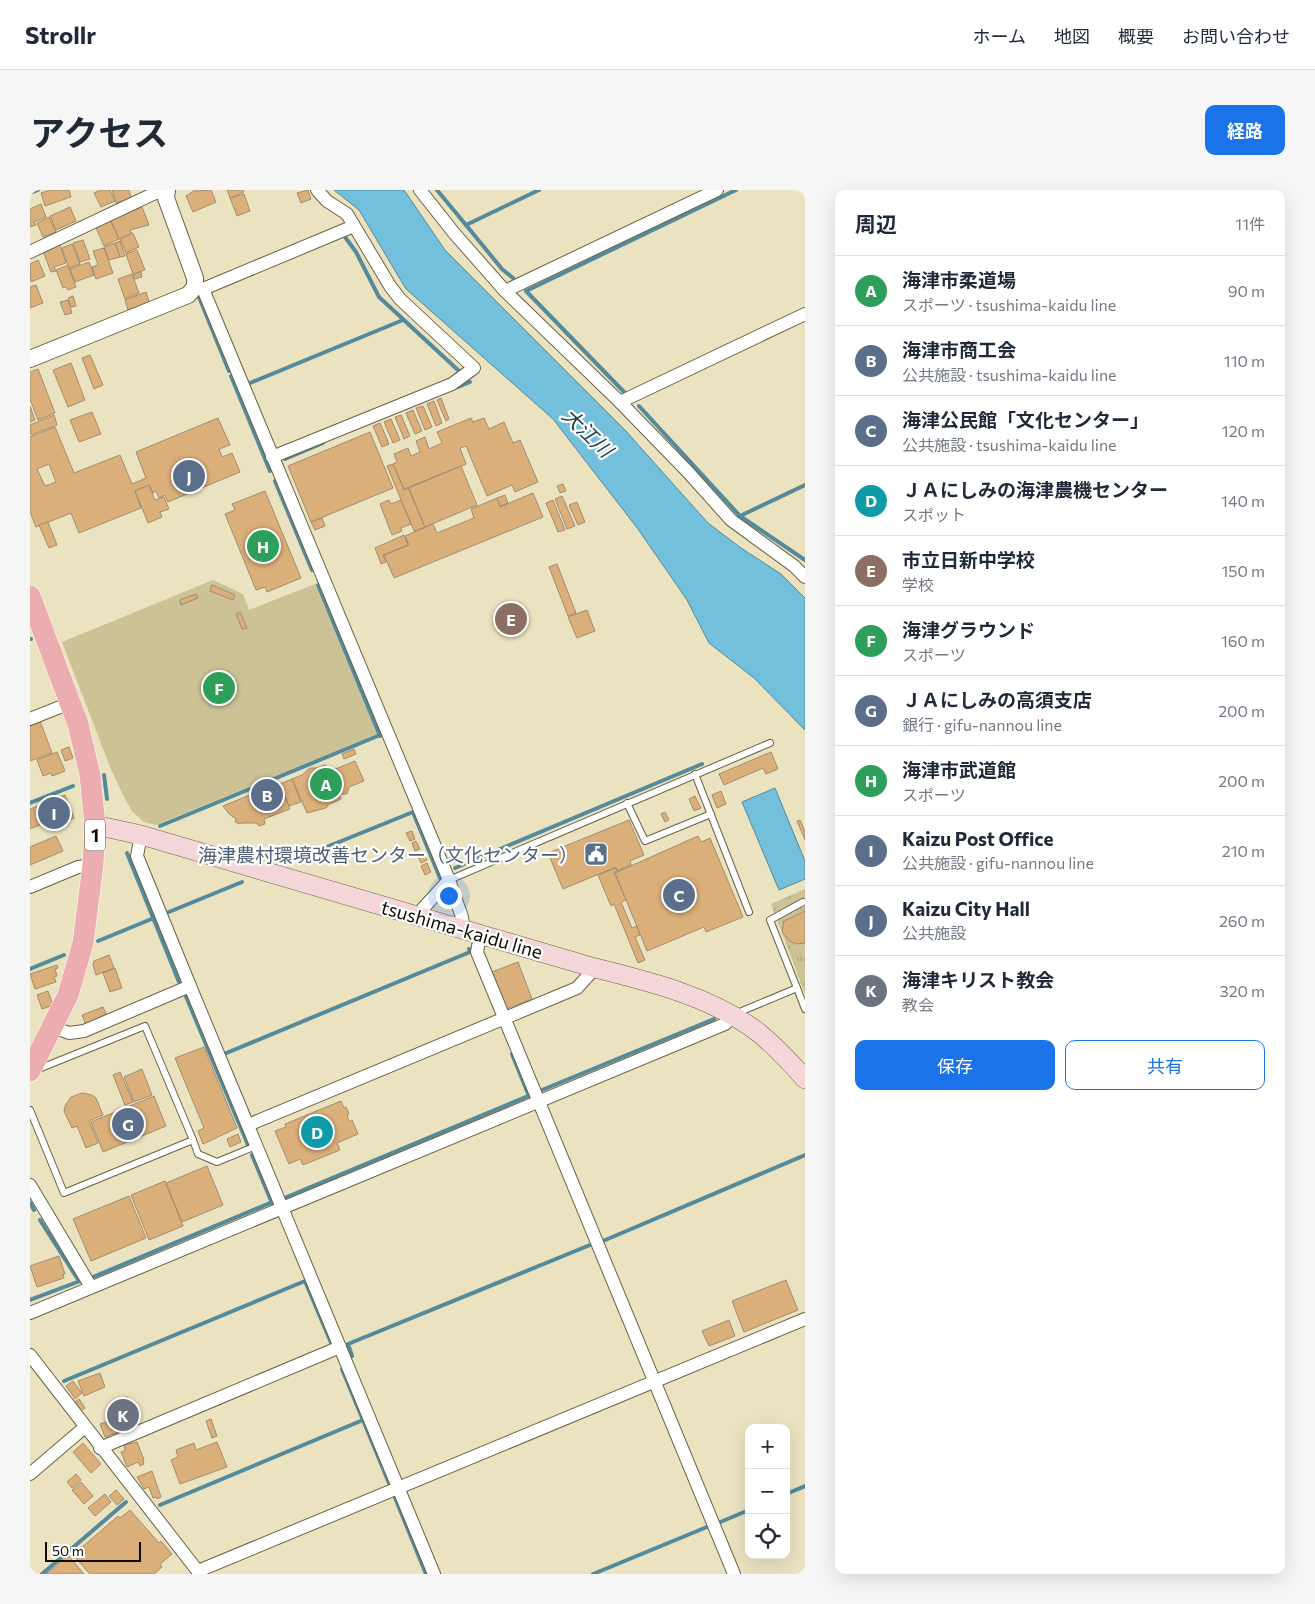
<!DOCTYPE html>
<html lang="ja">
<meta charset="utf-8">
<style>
:root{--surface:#fff;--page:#f6f6f7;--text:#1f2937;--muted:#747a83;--line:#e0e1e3;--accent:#1a73e8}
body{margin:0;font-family:Commissioner,"Noto Sans JP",sans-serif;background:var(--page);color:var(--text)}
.controls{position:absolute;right:15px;bottom:15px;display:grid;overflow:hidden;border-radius:10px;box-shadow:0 5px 20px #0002}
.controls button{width:45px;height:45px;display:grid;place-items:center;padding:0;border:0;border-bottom:1px solid var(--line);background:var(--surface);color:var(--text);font:25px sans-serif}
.scale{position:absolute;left:15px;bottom:12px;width:96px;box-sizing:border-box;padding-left:5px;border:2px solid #0e0c02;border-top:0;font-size:14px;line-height:18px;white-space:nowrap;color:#0e0c02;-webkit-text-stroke:4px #fff;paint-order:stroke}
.you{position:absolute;left:418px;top:705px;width:18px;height:18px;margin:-12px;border:4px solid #fff;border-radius:50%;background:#1a73e8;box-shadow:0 0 0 8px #1a73e833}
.badge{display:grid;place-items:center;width:32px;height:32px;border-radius:50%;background:var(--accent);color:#fff;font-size:16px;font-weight:700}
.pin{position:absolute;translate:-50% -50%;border:2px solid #fff;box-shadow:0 1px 5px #0006}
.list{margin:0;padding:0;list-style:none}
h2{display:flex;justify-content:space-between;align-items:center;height:65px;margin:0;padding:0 20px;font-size:21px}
h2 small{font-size:16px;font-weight:400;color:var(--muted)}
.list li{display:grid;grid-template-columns:32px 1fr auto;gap:15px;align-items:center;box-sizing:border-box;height:70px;padding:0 20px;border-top:1px solid var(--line)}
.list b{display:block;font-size:19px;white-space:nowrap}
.list p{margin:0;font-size:16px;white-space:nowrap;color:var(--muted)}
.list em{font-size:16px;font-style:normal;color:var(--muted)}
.actions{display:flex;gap:10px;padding:15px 20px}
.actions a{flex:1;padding:11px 0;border:1px solid var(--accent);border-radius:10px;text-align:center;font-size:18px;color:var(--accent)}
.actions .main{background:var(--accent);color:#fff}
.icon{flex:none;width:28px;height:28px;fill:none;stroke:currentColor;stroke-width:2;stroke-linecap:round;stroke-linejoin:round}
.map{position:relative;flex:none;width:775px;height:1384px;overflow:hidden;border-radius:10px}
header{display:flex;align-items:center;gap:30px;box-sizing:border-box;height:70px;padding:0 25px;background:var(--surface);border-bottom:1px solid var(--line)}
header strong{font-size:24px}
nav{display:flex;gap:28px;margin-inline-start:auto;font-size:18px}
.intro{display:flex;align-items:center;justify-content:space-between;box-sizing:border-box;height:120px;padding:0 30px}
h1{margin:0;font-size:35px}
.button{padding:12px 22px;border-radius:10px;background:var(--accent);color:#fff;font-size:18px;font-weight:700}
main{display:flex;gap:30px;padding:0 30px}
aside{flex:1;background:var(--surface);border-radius:10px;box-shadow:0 5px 20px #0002}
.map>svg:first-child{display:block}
</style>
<header>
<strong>Strollr</strong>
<nav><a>ホーム</a><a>地図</a><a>概要</a><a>お問い合わせ</a></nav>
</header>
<div class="intro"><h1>アクセス</h1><a class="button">経路</a></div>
<main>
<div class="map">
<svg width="775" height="1384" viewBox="0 0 775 1384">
<defs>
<pattern id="park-tufts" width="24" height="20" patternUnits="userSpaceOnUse" patternTransform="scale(1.25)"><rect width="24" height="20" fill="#ccc296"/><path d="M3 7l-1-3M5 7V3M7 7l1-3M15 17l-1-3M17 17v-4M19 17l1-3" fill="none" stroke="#aea680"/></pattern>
</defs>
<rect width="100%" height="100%" fill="#ebe3c0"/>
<polygon fill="url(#park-tufts)" points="775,699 775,804 741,714"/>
<polygon fill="#ccc296" points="183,390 213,404 219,420 285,394 347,544 126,635 114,632 102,621 95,609 80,577 32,452"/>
<g fill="#72c0dc" stroke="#548a9b">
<polygon points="304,0 374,0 415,60 595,240 678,333 711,358 751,384 775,408 775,540 724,488 679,453 657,410 608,339 523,229 376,99 329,20"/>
<polygon points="745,598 775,671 775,689 749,700 712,612"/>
</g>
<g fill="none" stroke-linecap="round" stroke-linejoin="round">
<g stroke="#548a9b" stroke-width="4">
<polyline points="407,0 436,35 509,0"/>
<polyline points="0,3 8,0"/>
<polyline points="436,35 472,79 483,88"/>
<polyline points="315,47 326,62 349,107 429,181"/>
<polyline points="169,107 199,181"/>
<polyline points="201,186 240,281"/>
<polyline points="220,193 373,130"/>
<polyline points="428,197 440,192 437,190"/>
<polyline points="597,205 496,101 706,0"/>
<polyline points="609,216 710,326 775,370"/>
<polyline points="255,269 293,253"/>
<polyline points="245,291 282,380"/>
<polyline points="710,326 775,295"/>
<polyline points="288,395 350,546"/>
<polyline points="0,449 1,449"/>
<polyline points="74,585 77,609"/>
<polyline points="0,613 43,596"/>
<polyline points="130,636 350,545"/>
<polyline points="97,663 149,792"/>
<polyline points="257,673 383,622 410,688"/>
<polyline points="425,678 672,574"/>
<polyline points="134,724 212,692"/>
<polyline points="68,751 124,728"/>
<polyline points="0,779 34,765"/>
<polyline points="155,804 218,955"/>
<polyline points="194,864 440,762 439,759"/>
<polyline points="482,864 499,906"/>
<polyline points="512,900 684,829"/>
<polyline points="222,965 242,1013"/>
<polyline points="252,1009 503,904"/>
<polyline points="0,1013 4,1020"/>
<polyline points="10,1030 49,1091"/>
<polyline points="573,1051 775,965"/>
<polyline points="63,1087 245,1011"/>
<polyline points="0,1110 50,1091"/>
<polyline points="320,1167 322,1166 318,1154 560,1055"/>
<polyline points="312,1179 359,1293"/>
<polyline points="34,1191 275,1091 302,1155"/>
<polyline points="756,1304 775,1296"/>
<polyline points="364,1305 396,1384"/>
<polyline points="130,1315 333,1230"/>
<polyline points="688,1333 719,1320"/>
<polyline points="12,1384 96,1312"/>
<polyline points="563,1384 677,1337"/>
</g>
</g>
<g fill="#daaf79" stroke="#a28c71" fill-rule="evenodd">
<polygon points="20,0 39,0 41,7 15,16 11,3"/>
<polygon points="71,0 80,0 85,11 71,17 64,3"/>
<polygon points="82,0 99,0 101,8 86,13"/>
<polygon points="165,0 167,1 181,0 186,12 163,22 156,6"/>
<polygon points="197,0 213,0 214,2 200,8"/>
<polygon points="278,0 281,9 271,13 267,3"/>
<polygon points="214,4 220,21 207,26 200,8"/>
<polygon points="11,14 16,27 4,32 6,35 0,37 0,19"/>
<polygon points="40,17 46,31 26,40 20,26"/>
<polygon points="112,17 119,35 100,40 102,44 89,49 80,28 93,23 94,25"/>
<polygon points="19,27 26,42 13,47 7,33"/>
<polygon points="79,28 89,49 74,56 66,38 72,35 71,32"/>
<polygon points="103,43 109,57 96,63 90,49"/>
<polygon points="53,50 60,69 50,72 43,53"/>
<polygon points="90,51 95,66 90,67 85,53"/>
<polygon points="85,53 90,67 79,70 74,57"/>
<polygon points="42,54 50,74 39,78 32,58"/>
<polygon points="30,55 36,73 24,77 26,81 21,82 13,61"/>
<polygon points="74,58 83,83 66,89 62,77 68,75 63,61"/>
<polygon points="107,60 115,80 103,84 96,64"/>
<polygon points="8,70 15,86 1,92 0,74"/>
<polygon points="59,72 64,85 45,92 40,79"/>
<polygon points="38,75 46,97 38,100 36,97 33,98 26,80"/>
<polygon points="111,82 112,87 105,89 103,85"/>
<polygon points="102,84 109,103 95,109 88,89"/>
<polygon points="6,95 13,113 0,118 0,97"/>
<polygon points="116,102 119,112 98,120 95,110"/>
<polygon points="43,106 46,116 41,117 38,108"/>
<polygon points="38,110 42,123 35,125 30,112"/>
<polygon points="60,165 73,195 64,199 52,168"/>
<polygon points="41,173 55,210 38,217 23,180"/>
<polygon points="8,179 25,223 8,230 0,209 0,182"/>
<polygon points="411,208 419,229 416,231 407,210"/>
<polygon points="404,211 412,233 406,236 397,214"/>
<polygon points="0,216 5,230 0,232"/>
<polygon points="393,216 402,237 395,240 386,218"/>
<polygon points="383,220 392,241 385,244 376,223"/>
<polygon points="62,222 71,244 49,252 40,230"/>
<polygon points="24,225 27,235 1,245 0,235"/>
<polygon points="371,225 380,246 374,249 365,227"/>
<path d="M188,228L200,255L189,259L192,267L202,263L210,282L138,312L135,305L129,308L126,301L123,303L119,295L105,301L111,318L49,343L41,323L6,337L0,322V247L25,237L44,283L90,265L102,294L116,288L106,262ZM19,274L26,292L15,296L7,279Z"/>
<polygon points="441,228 443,232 454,228 459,239 474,232 483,253 490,250 508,292 485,302 482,295 457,306 436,256 430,258 436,274 374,299 363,274 367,272 364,264 378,258 381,266 390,262 386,251 395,247 399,259 412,253 407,242"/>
<polygon points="361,229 370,250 363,253 354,232"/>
<polygon points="350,233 359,254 352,257 343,236"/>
<polygon points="340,242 363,298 281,332 258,276"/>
<polygon points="363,274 374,300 378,298 395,337 384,341 357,276"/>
<polygon points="431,276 447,315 395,337 379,298"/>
<polygon points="533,294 536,301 530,303 527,296"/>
<polygon points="119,295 125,310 134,307 139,319 130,322 132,327 118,333 105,301"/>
<polygon points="235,301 271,388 237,402 235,397 226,400 195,324 205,320 202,314"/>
<polygon points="503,303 513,327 364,388 354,365 379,355 375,346 403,334 407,343 444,328 441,319 467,308 470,317"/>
<polygon points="475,305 478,313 470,316 467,308"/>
<polygon points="532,306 545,336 537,339 525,309"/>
<polygon points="359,310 361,314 371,310 381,334 371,338 372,341 362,345 350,314"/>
<polygon points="523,310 535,340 528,342 516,313"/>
<polygon points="547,312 555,332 548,335 539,315"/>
<polygon points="292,328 295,336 285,340 281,332"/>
<polygon points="18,332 27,355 19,358 9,335"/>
<polygon points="374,345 378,355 353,365 356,372 351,374 345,358"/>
<polygon points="527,374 546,423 538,426 519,377"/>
<polygon points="182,395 205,405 203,410 180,401"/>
<polygon points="166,404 168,408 151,415 150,410"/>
<polygon points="557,420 565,441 547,448 538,427"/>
<polygon points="210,422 217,438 212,439 206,424"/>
<polygon points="10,531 22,563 0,571 0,535"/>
<polygon points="39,557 43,568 35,571 31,560"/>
<polygon points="324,559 326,564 314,569 312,564"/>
<polygon points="27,562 35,581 22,586 21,583 13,586 7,570"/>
<polygon points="741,562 748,579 736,584 733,578 694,595 689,584"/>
<polygon points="325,571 334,591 319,597 317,604 312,604 308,602 311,609 299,614 296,618 277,623 262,589 272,585 280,578 287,578 295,575 298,582"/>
<polygon points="262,589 271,612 259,616 250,594"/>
<polygon points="249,593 260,619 234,629 235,634 229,636 226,633 211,633 210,634 205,632 206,629 199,624 193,616"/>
<polygon points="691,601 696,614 687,618 682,605"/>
<polygon points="35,605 44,628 27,635 24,629 0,639 0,619"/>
<polygon points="665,606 671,618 664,621 659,609"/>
<polygon points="635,622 639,630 635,632 631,624"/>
<polygon points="599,630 614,665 600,671 601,675 587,681 586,677 533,699 518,663"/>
<polygon points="770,630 775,641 775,650 767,631"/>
<polygon points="382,641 385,649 380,651 376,643"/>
<polygon points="26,646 33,661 0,675 0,657"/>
<polygon points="668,646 671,652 680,648 713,727 676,742 674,737 617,761 585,683"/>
<polygon points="386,651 390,659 385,661 382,653"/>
<polygon points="394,664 397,670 391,673 388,667"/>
<polygon points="397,673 401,682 395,685 391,676"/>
<polygon points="586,678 587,681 584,682 596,710 591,712 602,738 607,736 610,745 605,747 615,770 608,773 584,714 581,716 568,685"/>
<polygon points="775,721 775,753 766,754 759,751 752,742 754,731"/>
<polygon points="79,765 84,778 66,785 63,775 64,771"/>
<polygon points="488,772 502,809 476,819 462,782"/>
<polygon points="27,775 28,778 25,779 27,786 24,787 26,792 5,799 0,784"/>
<polygon points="85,778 92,798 80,802 73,783"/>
<polygon points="18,801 23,815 12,819 7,805"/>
<polygon points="73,817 77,826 56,835 52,825"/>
<polygon points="174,857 207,938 173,954 168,941 174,938 145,868"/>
<polygon points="112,879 122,905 104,912 94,887"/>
<polygon points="90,882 103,912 95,915 83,885"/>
<polygon points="52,903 62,905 66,908 73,925 59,931 68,953 56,958 47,936 42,938 34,921 35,916 41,907"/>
<polygon points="124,906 136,936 73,962 61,932"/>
<polygon points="311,911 314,918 316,917 319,924 317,925 319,932 322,930 328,944 307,953 310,960 273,975 270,969 259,974 245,941 256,937 255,934"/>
<polygon points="208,944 211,952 200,957 197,949"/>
<polygon points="177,976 193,1015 152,1032 136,993"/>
<polygon points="135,991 153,1036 119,1050 101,1005"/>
<polygon points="99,1006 116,1048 61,1071 43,1029"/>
<polygon points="29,1066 35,1084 33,1084 34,1088 7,1097 0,1076"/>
<polygon points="756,1090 768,1120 714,1142 702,1111"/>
<polygon points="699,1130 705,1146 679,1156 672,1141"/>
<polygon points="70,1183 75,1197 54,1206 48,1191"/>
<polygon points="43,1191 52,1203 45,1209 36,1196"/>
<polygon points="97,1207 108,1235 75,1247 70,1234 84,1229 81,1222 84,1221 80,1213"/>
<polygon points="49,1209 55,1218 51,1221 45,1212"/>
<polygon points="181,1229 187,1246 182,1248 176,1231"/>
<polygon points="107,1252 114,1270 113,1271 114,1274 110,1276 108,1272 97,1277 91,1262 95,1261 94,1255"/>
<polygon points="187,1252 197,1277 150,1294 141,1270 148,1267 146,1260 164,1253 166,1260"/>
<polygon points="53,1253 71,1274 61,1283 43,1262"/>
<polygon points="122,1281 131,1307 127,1309 127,1307 123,1308 119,1297 114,1299 107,1287"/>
<polygon points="46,1284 51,1290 42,1298 37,1292"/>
<polygon points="51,1292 63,1306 54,1314 42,1300"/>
<polygon points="86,1300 94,1309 87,1315 79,1306"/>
<polygon points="75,1304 81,1312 65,1326 58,1318"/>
<polygon points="100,1320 129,1353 131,1351 142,1364 130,1374 132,1377 124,1384 60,1384 43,1365 88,1326 90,1328"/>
<polygon points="38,1365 54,1384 16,1384"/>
</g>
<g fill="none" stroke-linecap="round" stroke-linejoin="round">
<g stroke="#696243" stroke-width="8">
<g id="service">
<polyline points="665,584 719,722"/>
<polyline points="597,613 615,651 681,624"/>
<polyline points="419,690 740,553"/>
<polyline points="767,798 740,730 773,712"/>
<polyline points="706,825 712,821 767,798 775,819"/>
<polyline points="6,880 115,836 163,950"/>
<polyline points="0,920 34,1003 163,950 168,964 187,972 226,956"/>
</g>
</g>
<g stroke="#696243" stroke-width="14">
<g id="minor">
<polyline points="390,0 424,43 475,101 590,212 658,282 701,330 764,376 775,387"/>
<polyline points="0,62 123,4 136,1"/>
<polyline points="165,97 173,99 419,690 432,727 434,740"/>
<polyline points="173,99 319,38 323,34"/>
<polyline points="475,101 687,0"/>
<polyline points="590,212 775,124"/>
<polyline points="242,267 422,194 444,178 370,109 360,96 317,24 297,11 287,0"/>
<polyline points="0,529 40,513"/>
<polyline points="0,697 48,677 63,675"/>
<polyline points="386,726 419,690"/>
<polyline points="450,745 447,762 704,1384"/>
<polyline points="160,796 404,1384"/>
<polyline points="23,837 39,843 54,841 160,796 107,666 111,645"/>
<polyline points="218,935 547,798 565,778"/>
<polyline points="0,995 61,1097"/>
<polyline points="0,1123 695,834 703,827"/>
<polyline points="0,1165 170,1384"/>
<polyline points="70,1258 310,1157"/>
<polyline points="0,1284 55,1237"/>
<polyline points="168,1381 775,1129"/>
</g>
</g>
<g stroke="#696243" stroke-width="18">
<polyline id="tertiary" points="0,169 158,105 165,97 165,88 136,8 137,0"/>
</g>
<g stroke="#696243" stroke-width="20">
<path id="secondary" d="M65,635L111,645L565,778C621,792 683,807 729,843C746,857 761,873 775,889"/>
</g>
<g stroke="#fff" stroke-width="22">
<polyline id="primary" points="0,406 48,534 60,585 65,635 63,675 53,753 38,805 0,881"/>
</g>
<use href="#service" stroke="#fff" stroke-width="6"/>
<use href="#minor" stroke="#fff" stroke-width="12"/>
<use href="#tertiary" stroke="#fff" stroke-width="16"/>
<use href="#secondary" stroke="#f5d6d8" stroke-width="19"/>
<use href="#primary" stroke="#ebadb0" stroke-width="21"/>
</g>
<defs>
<g id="civic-square" transform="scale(1.25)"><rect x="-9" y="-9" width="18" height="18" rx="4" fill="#5c6f8a" stroke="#fff"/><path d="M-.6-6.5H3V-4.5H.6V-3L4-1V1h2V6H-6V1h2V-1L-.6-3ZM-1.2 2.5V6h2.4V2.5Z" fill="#fff"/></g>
</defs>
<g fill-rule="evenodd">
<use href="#civic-square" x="566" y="664"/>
</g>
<g text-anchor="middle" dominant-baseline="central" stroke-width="4.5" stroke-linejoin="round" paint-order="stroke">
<rect fill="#fff" stroke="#56554e" stroke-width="1" x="55" y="629.5" width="20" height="31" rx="4"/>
<g font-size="18" font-weight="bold" fill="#0e0c02">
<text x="65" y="645">1</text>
</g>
<g font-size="19" fill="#4e5e75" stroke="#fff" text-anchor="end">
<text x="548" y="664">海津農村環境改善センター（文化センター）</text>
</g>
<g font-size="19" fill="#0e0c02" stroke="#fff">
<text transform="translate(432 739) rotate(16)">tsushima-kaidu line</text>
</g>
<g font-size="20" font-style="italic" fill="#1c404c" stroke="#fff">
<text transform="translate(558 242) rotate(44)">大江川</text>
</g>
</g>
</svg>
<div class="controls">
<button>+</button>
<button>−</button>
<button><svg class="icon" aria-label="locate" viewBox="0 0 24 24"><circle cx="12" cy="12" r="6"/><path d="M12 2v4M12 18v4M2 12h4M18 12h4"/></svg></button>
</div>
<div class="scale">50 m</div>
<div class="you"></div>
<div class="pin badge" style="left:296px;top:594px;background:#2e9e5b">A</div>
<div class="pin badge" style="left:237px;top:605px;background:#5c6f8a">B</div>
<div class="pin badge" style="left:649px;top:705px;background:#5c6f8a">C</div>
<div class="pin badge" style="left:287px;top:942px;background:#0f9aa8">D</div>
<div class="pin badge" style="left:481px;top:429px;background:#8d6e63">E</div>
<div class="pin badge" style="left:189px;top:498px;background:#2e9e5b">F</div>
<div class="pin badge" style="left:98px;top:934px;background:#5c6f8a">G</div>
<div class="pin badge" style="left:233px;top:356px;background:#2e9e5b">H</div>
<div class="pin badge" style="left:24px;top:623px;background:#5c6f8a">I</div>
<div class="pin badge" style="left:159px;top:286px;background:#5c6f8a">J</div>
<div class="pin badge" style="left:93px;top:1225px;background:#6b7280">K</div>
</div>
<aside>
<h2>周辺<small>11件</small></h2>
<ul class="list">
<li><span class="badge" style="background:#2e9e5b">A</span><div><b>海津市柔道場</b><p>スポーツ · tsushima-kaidu line</p></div><em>90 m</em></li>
<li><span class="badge" style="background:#5c6f8a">B</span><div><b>海津市商工会</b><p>公共施設 · tsushima-kaidu line</p></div><em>110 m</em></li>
<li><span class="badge" style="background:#5c6f8a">C</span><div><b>海津公民館「文化センター」</b><p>公共施設 · tsushima-kaidu line</p></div><em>120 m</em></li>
<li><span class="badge" style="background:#0f9aa8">D</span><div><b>ＪＡにしみの海津農機センター</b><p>スポット</p></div><em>140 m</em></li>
<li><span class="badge" style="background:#8d6e63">E</span><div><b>市立日新中学校</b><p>学校</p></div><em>150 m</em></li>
<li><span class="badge" style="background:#2e9e5b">F</span><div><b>海津グラウンド</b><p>スポーツ</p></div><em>160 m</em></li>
<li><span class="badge" style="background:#5c6f8a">G</span><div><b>ＪＡにしみの高須支店</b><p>銀行 · gifu-nannou line</p></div><em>200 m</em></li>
<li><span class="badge" style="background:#2e9e5b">H</span><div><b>海津市武道館</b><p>スポーツ</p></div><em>200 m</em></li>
<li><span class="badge" style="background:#5c6f8a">I</span><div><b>Kaizu Post Office</b><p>公共施設 · gifu-nannou line</p></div><em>210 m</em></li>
<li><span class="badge" style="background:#5c6f8a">J</span><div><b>Kaizu City Hall</b><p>公共施設</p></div><em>260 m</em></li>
<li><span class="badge" style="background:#6b7280">K</span><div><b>海津キリスト教会</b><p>教会</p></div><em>320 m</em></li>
</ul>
<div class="actions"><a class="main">保存</a><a>共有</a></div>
</aside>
</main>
